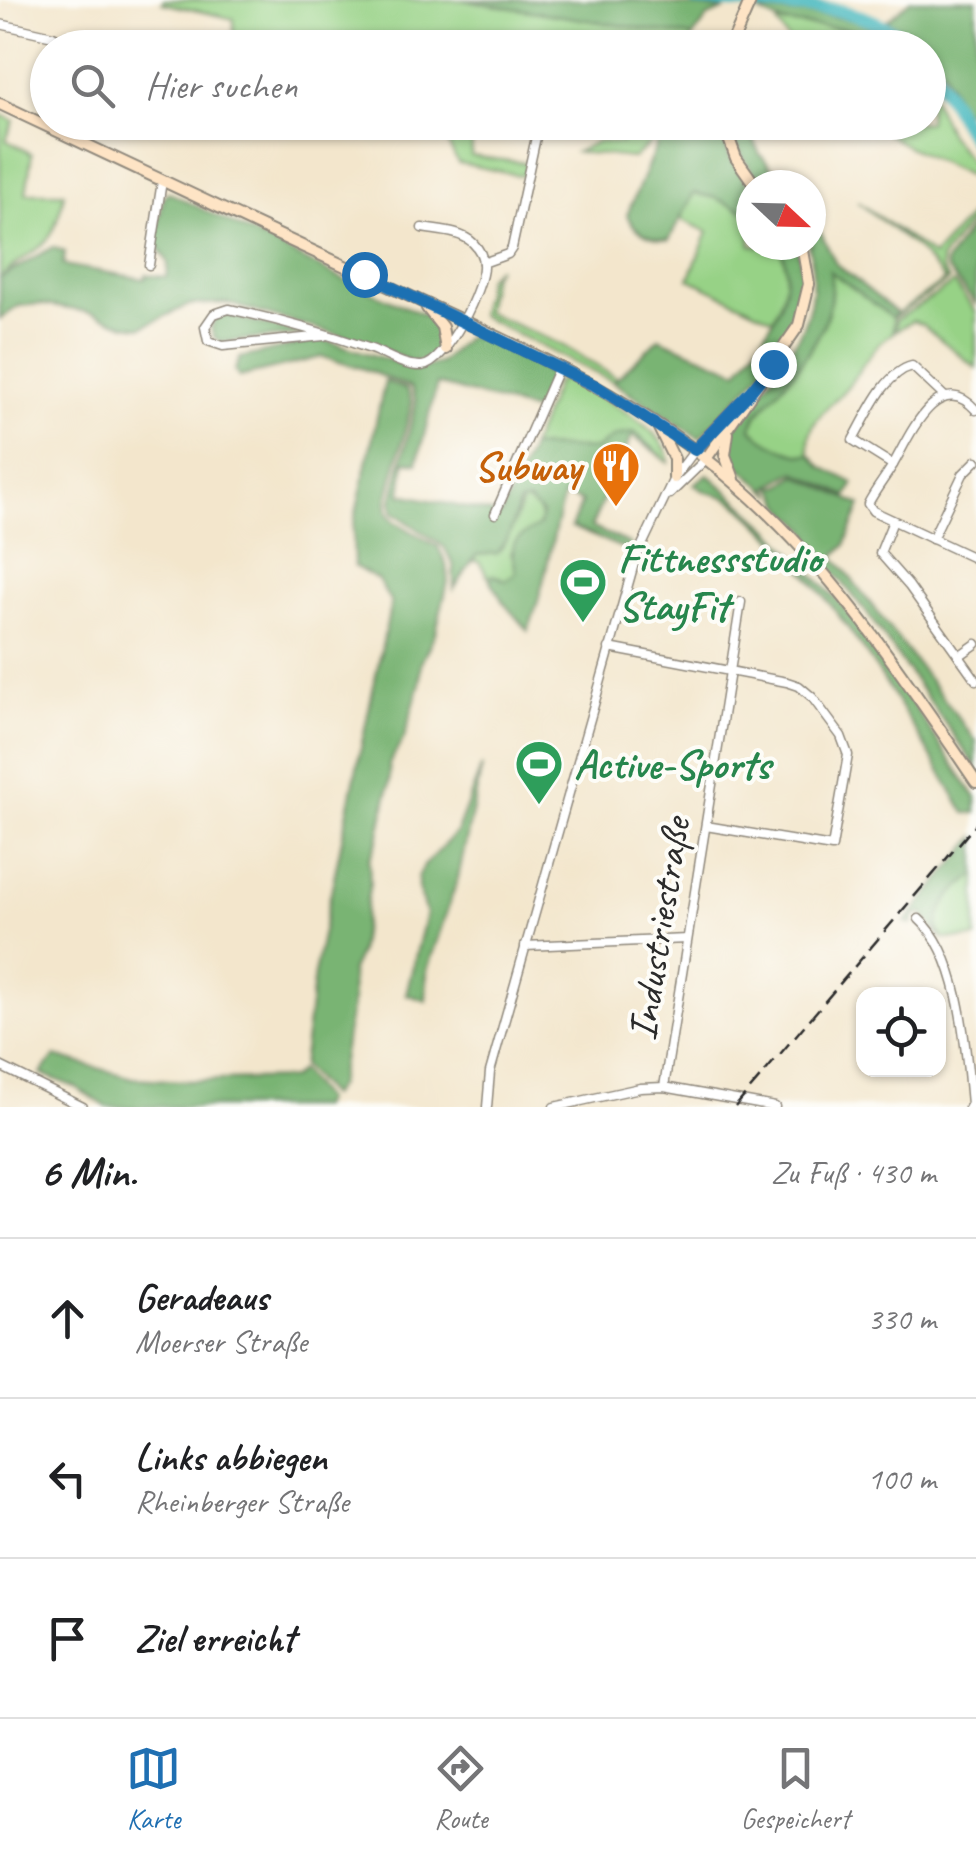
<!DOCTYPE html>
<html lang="de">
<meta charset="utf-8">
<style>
:root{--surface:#fff;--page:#f6f6f6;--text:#202124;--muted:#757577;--line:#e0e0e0;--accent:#1f6fb2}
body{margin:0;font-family:Caveat,sans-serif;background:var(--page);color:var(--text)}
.controls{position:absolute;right:30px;bottom:30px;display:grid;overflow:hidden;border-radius:20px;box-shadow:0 2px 8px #0004}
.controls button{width:90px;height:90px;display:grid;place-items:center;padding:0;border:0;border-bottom:2px solid var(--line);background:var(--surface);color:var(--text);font:50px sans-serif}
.compass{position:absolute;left:736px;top:170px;width:90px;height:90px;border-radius:50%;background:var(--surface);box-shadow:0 2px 8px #0004;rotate:112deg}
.stop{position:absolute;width:30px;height:30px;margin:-22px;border:8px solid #1f6fb2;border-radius:50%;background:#fff}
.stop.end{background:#1f6fb2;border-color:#fff;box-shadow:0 2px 10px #0008}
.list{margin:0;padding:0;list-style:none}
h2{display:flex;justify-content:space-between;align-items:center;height:130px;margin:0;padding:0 40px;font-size:42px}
h2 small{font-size:32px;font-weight:400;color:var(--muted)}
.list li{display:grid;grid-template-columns:65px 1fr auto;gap:30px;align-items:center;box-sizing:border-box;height:160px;padding:0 40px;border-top:2px solid var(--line)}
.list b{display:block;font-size:38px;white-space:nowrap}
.list p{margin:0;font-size:32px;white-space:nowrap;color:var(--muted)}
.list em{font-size:32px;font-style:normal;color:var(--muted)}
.icon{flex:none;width:55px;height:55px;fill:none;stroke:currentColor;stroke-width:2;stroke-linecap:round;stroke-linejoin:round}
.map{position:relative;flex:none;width:976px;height:1107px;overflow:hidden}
.search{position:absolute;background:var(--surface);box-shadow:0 2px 8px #0004;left:30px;right:30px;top:30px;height:110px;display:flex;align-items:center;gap:25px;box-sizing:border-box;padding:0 35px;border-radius:55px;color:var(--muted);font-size:38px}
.sheet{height:610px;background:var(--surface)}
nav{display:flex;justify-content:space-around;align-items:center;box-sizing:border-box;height:140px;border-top:2px solid var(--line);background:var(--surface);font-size:28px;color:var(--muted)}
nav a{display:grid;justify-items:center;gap:5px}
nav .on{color:var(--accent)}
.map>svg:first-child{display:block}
</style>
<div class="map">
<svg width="976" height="1107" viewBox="0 0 976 1107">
<rect width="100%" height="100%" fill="#fdfcf7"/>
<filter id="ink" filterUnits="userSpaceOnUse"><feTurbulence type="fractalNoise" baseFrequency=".01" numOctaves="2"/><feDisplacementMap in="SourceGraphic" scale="20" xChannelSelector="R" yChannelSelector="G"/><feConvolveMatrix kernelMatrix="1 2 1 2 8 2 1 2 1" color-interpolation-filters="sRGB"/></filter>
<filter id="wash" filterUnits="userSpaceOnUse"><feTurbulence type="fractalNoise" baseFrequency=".0048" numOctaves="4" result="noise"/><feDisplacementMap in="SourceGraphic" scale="40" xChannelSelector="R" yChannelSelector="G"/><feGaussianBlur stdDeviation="2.25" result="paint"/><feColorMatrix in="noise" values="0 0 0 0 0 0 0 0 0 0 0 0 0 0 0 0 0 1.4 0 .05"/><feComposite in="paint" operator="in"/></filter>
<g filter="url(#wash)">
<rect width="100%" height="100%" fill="#f3e6cc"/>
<g fill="#97d286" stroke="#617e58" stroke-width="2.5">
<polygon points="163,0 463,0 693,37 689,48 233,47 234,19 162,3"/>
<path d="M777,23C817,25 855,26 890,47H793Z"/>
<polygon points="929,89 949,134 976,169 976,179 908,147 868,123 928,122"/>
<path d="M0,114L14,121L6,140L32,154L26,193H64C52,255 39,241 0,278Z"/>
<polygon points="437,123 474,123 471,156 527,163 524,176 458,163"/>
<polygon points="624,123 659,123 651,143 633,158 576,152 598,141 621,143"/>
<path d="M694,193L716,198L751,214V245H779C792,271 785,295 773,319L689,279L708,232L680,219Z"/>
<path d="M857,201L933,256L976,209V214L941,259L942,270L949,280L893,318V333C871,346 863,368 847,387C830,408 803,422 810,454C794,458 763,441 751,428L756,416C790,374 842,329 830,269L893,317L945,280L917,249Z"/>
<polygon points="497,267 492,275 485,312 560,344 617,378 613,382 479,315 487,277"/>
<polygon points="954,283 976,312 976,368 923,325 913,321 895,331 896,320"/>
<path d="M562,379H568C594,394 671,429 669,463L634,432L606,441L596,449L531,447L557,382Z"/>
<path d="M523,500L538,509L542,520C534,534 522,532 511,553L517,568L513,577L506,580L493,575L490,579L479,562L473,561L476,555L497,553L509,535Z"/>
<path d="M976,874V938L943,939C924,912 957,889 976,874Z"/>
</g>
<g fill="#79b473" stroke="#52704f" stroke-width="2.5">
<polygon points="463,0 630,0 725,10 708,17 693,37"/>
<polygon points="911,0 976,0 976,111 961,110 944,71 928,48 924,47 887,20"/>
<path d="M760,12C811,14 865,12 906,47C888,48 878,39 861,33C827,22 790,32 760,12Z"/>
<path d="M666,123H718L731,160L751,188V214L716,198L694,193L669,240C653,240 632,230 627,215Z"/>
<path d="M729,123H747L759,153L786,185H764C746,166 736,148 729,123Z"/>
<path d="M168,192L351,283L427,316C444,328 446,347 429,360L411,362L364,342L226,303L189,305L142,327L126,325L93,313L40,304L19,306L0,319V278L53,247L65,252L63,265L145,279L146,275L167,277L168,262L155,242L164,196Z"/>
<path d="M811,213L836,264L896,312L893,318L830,271C840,330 791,374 756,416L751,428C763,441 794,458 810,454L822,467L854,483L847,496L796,472C792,473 769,486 768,488L773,495L730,459V435L733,428C774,369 830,324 808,245H811Z"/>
<polygon points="976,219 976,304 946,268 946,262"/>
<path d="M779,245H796C822,324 751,382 703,435L699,438L613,382L659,338L738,371C764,336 802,291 779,245Z"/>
<polygon points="223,314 298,333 299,335 221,342 214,337 211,328 215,319"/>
<path d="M468,336C490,338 544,360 553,379L537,412L437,384L417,463L405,461L401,494L501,515L531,447L596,449L614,436L634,432L663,457L632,436L591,527L630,544L632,552L571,527L582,502L564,495C551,540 545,587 528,631L503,602L490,579L493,575L506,580L516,573C511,542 508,543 539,526L542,514L528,501L519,503L509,535L498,553L476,555L454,589L453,564L444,547L393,512L392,500L416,402L411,388L364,369L322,357L239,377L235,370L240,358L321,339L418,369L440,363Z"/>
<polygon points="385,381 407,390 412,403 387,501 388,513 394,521 438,547 446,563 448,582 436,631 421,663 420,683 404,738 389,764 390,781 378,840 369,860 370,882 359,953 351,970 352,1001 338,1085 330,1096 302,1066 314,974 391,603 378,580 354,566 353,527"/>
<path d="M708,474L769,528L840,603L880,656L976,798V813H965C903,710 842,601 753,518C745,512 737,503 729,499C714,492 708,496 694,484Z"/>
<path d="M796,475L861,505L845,546L834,556L976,741V767L867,613L812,544C810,521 781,514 778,493L772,487L782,485Z"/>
<polygon points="482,766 458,878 427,970 426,1001 406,994 426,914 418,888 418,877 424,866 457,831"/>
<path d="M976,837V874C955,891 936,904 938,934L922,913L914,915L912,925L905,922Z"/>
<polygon points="55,1056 133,1078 185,1081 292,1078 300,1070 324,1100 320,1107 107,1107 75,1087 41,1074"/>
</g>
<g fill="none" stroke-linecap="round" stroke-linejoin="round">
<g stroke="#4ab9bf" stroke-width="14">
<path d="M697,0L837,10C867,17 892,27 915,48"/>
<polyline points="928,62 976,144"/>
</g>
</g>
</g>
<g filter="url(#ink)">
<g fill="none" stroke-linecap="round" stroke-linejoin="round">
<g stroke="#8f887c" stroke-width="11">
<g id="minor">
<polyline points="0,24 53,36 77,48"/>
<polyline points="483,263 508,254 512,248 536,137"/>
<polyline points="149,265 162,181"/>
<path d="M324,336L223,346L208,341L205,327L214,314L229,309C276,319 325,333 371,349C387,355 404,367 422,366C446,364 485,286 483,264C483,256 479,249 473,243C461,231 438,231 422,228"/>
<path d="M976,410C938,368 910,435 894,463C886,477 875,490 868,504L873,511L976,559"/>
<path d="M893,465L853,440C867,416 884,373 912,366L945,397"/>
<polyline points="670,494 706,459"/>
<polyline points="495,514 559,367"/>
<polyline points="893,521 880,553 909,586 976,680"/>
<polyline points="932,539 963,474 976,461"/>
<polyline points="609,648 787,682 799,686 812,697 841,736 848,755 832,847 706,826"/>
<polyline points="959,656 976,644"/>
<path d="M919,919C961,956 966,1051 971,1104L969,1107"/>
<polyline points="525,946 687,939"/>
<polyline points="0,1066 83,1107"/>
<polyline points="664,1087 741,602"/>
<polyline points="487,1107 490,1072 635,560 674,478 695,450"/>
<polyline points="554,1107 640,1088 664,1087 775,1107"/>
</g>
</g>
<g stroke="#8f887c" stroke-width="14">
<g id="secondary">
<polyline points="730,48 751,0"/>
<path d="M0,104C131,166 261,227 392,288C511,343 634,395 734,482C833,568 903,675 976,782"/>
<polyline points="723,122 736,158 755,185"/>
<polyline points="427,308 442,327 446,349"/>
<polyline points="658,426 674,459 674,478"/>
<polyline points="728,433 725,455 734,479"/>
<polyline points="695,450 739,404"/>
<polyline points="706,459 799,325 809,284 802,245"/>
</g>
</g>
<use href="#minor" stroke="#fff" stroke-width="8"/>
<use href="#secondary" stroke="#fee4c5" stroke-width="10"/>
<polyline stroke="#2b2b2b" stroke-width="2.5" stroke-dasharray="15 8" stroke-linecap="butt" points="735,1107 976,824"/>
</g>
</g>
<g fill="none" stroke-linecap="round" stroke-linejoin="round" filter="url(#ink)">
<polyline stroke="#1f6fb2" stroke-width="12" points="364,274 596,386 695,450 750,392 773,364"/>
</g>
<defs>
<g id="restaurant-pin" transform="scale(2.5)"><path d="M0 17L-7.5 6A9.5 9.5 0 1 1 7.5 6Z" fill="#e8710a" stroke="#fdfcf7"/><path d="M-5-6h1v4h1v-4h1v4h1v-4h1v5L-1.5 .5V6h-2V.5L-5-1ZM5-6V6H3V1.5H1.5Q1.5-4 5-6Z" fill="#fff"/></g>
<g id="stadium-pin" transform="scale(2.5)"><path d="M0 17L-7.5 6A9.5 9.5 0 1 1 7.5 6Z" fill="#2e9e5b" stroke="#fdfcf7"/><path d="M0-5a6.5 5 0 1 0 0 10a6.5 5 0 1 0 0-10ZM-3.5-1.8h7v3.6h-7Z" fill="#fff"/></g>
</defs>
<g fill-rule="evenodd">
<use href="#restaurant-pin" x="616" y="466"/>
<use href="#stadium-pin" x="583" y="582"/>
<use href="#stadium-pin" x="539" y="764"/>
</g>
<g text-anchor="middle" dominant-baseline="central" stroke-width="8" stroke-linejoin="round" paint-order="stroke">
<g font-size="42" font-weight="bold" fill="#c56008" stroke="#fdfcf7" text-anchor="end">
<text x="581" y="466">Subway</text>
</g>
<g font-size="42" font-weight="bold" fill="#27864d" stroke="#fdfcf7" text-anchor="start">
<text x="618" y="558">Fittnessstudio<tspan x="618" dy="48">StayFit</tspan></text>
<text x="574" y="764">Active-Sports</text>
</g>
<g font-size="42" fill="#2b2b2b" stroke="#fdfcf7">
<text transform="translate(659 929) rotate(-81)">Industriestraße</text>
</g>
</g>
</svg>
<div class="controls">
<button><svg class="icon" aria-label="locate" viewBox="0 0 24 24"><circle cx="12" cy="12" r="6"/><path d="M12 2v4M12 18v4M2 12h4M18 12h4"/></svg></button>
</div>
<svg class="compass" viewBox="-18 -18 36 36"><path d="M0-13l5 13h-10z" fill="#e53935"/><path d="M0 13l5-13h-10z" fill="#757577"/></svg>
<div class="stop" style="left:364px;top:274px"></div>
<div class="stop end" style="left:773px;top:364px"></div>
<div class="search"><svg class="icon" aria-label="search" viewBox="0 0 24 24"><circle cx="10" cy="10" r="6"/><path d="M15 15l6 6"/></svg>Hier suchen</div>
</div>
<section class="sheet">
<h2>6 Min.<small>Zu Fuß · 430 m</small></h2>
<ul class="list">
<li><svg class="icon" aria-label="ahead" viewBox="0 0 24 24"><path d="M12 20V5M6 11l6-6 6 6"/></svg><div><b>Geradeaus</b><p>Moerser Straße</p></div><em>330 m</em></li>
<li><svg class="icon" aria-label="left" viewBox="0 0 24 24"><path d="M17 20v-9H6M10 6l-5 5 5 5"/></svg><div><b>Links abbiegen</b><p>Rheinberger Straße</p></div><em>100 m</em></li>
<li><svg class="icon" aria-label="arrive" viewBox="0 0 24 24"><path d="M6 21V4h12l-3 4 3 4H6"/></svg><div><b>Ziel erreicht</b></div></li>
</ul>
</section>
<nav>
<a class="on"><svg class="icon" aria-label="map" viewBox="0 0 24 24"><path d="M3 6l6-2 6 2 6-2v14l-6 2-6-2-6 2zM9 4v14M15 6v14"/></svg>Karte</a>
<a><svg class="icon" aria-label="directions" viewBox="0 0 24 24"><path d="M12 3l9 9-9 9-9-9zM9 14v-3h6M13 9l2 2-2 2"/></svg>Route</a>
<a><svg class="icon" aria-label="saved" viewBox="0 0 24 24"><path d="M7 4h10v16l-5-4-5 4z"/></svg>Gespeichert</a>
</nav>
